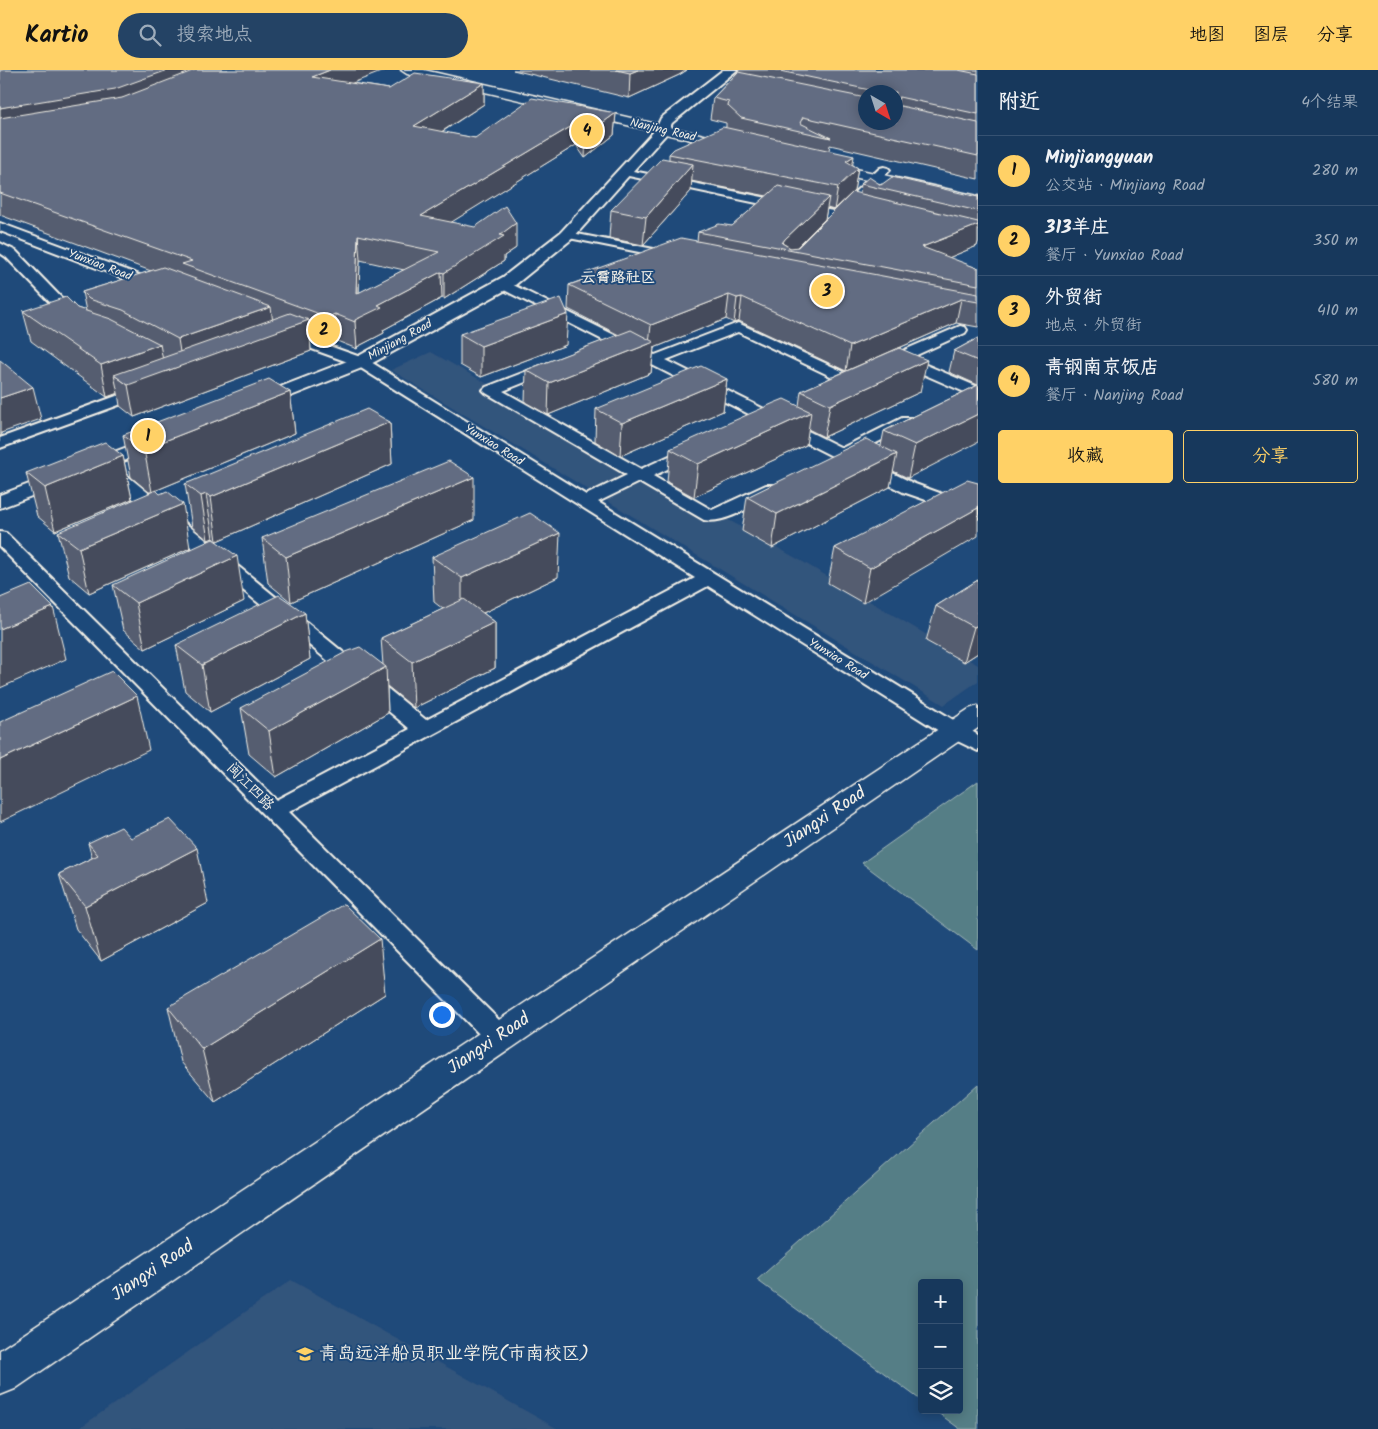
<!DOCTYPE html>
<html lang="zh">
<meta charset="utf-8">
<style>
:root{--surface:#17385c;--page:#244365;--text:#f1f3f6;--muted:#9eacbb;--line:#365272;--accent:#ffd166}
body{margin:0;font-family:Kalam,"LXGW WenKai TC",sans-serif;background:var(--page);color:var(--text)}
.controls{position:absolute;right:15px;bottom:15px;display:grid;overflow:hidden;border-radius:5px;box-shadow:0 2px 12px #0003}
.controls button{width:45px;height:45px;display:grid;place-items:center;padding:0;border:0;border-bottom:1px solid var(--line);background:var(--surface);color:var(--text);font:25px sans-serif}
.compass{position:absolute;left:858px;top:15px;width:45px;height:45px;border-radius:50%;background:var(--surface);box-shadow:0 2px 12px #0003;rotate:141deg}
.you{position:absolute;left:441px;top:944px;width:18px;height:18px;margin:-12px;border:4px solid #fff;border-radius:50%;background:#1a73e8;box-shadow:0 0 0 8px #1a73e833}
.badge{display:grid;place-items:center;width:32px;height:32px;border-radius:50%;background:var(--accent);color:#111;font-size:16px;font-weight:700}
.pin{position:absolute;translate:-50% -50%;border:2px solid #fff;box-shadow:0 1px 5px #0006}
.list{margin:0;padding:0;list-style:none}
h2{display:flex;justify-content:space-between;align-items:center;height:65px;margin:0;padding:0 20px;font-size:21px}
h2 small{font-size:16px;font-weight:400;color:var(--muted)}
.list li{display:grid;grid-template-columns:32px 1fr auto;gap:15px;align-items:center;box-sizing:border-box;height:70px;padding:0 20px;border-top:1px solid var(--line)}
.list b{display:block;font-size:19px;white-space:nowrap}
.list p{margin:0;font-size:16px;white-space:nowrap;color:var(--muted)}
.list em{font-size:16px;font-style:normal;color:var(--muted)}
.actions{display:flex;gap:10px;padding:15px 20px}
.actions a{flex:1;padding:11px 0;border:1px solid var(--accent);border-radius:5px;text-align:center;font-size:18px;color:var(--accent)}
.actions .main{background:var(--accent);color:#111}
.icon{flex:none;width:28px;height:28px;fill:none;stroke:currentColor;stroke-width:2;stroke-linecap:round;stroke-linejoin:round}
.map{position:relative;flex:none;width:978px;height:1359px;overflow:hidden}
header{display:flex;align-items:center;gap:30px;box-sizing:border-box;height:70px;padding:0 25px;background:var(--accent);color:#111}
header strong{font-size:24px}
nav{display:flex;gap:28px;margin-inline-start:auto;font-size:18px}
.search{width:350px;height:45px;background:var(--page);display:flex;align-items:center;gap:12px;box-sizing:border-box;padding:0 18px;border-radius:28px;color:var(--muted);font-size:19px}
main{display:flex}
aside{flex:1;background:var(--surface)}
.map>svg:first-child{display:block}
</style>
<header>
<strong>Kartio</strong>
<div class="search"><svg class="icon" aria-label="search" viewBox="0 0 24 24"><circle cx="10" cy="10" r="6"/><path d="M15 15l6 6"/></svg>搜索地点</div>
<nav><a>地图</a><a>图层</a><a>分享</a></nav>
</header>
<main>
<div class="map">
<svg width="978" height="1359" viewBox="0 0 978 1359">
<rect width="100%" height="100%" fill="#1f4a7a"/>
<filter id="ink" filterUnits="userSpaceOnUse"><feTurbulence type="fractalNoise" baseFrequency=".02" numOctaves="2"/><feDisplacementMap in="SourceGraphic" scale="10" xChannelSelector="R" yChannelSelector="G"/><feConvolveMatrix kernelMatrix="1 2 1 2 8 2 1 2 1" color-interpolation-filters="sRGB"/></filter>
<g filter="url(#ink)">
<g fill="#33547c">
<polygon points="431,282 803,492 978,595 978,611 944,635 391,300"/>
<polygon points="291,1210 558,1359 78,1359"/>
</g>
<g fill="#547e86" stroke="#a4b8b7">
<polygon points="978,711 978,880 862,793"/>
<polygon points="978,1014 978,1359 960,1359 934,1340 959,1340 959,1213 922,1213 922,1331 757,1210"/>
</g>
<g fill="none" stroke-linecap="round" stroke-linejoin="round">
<g stroke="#f4f1e8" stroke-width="4">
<polygon id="pedestrian" points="567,162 669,182 674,185 669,188 564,167 564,163"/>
</g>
<g stroke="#f4f1e8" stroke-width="4">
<g id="minor">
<polygon points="884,97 888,98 890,100 888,102 864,127 856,127 854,124 856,121 880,98"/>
<polygon points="623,99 838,142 844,146 838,150 619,104 617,102 619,100"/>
<polygon points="0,153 164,214 166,217 159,221 154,220 0,161"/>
<polygon points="0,173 16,181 82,249 84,252 82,255 72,255 6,187 0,183"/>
<polygon points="503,210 655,285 738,253 855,307 858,310 855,313 845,313 738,262 666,290 842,378 902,348 914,348 916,351 914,354 854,384 915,414 978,437 978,448 903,422 498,217 496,214 498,211"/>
<polygon points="960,256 965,257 967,260 965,263 910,288 978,317 978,328 898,293 884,298 879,297 877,294 879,291"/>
<path d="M284,260L366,289L586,425L627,405L486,323L483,320L486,317L548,293H558L560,296L558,299L503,321L641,399L689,377H701L703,380L701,383L653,406L712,440L766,415H778L780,419L778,423C759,432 725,455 704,450L639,412L598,432L978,665V681L947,666L708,516L289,742L508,959L512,967L508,975L499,978L490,975L0,477V462L6,463L276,730L410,659L101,402L99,398L101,394H113L426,650L695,508L356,295L279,267L277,264L279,261Z"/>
<polygon points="147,315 152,317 155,320 152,323 0,378 0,368"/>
</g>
</g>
<g stroke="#f4f1e8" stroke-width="4">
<g id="tertiary">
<polygon points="723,0 737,0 672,53 667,63 573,168 515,215 367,296 263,337 256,339 249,337 246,333 249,329 355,288 503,207 561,162 656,59 661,48"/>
<polygon points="159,365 166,367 169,371 166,375 0,438 0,425"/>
</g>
</g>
<g stroke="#f4f1e8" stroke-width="3">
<g id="secondary">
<polygon points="401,0 424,0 734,72 739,73 741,76 739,79 734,80 407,4"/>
<polygon points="820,91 978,126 978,136 815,98 813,95 815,92"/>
<polygon points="978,636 978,658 15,1319 0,1325 0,1280 969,639"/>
</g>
</g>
<use href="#pedestrian" fill="#1f4a7a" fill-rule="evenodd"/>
<use href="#minor" fill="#1f4a7a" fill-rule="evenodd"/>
<use href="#tertiary" fill="#1f4a7a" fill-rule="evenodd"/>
<use href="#secondary" fill="#1f4a7a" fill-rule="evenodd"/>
</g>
<g fill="#545d70" stroke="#f4f1e8" fill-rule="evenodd">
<path d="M0,0L352,13L389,19L484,13V34L442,62L475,68L616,43L614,65L585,88L576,75L451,152L516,178L504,186V191L444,229L442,228L383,260L384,263L357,277V279L337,271L330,274L310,266L311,281L134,347L120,336L118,323L107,327L31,271L23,241L77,238L86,241L82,222L151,201L0,145ZM360,190L404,200L359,223Z"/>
<polygon points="513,0 687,0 679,5 629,28"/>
<path d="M739,0H978V109L830,75L829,80L858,98L854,121L834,140L827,138L825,149L797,177H798L860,123L861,114L881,115L978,127V172L977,176L948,188L977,198L978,197V257L956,253L899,278L920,322L824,367L808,359L806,375L694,427L667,412L670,379L799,336L801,321L846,301L739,251L734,253L726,249L654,278L651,303L548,345L525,332L526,300L619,265L568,239L569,215L585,209V203L697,171L698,162L732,156L767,126L691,111V121L643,175L609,168L611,140L669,89V84L726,57V53L710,49L713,28L738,2ZM866,22H896L866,52Z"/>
<polygon points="460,264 566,275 481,307 460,295"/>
<polygon points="978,268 978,315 949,302 954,281"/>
<polygon points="727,309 723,341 620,386 595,371 596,339"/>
<polygon points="978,315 908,408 893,401 890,417 772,478 742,461 747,427 881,376 884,361"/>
<polygon points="290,322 295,363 152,422 149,422 131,407 123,365"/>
<polygon points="390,352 392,394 217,471 213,468 208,470 192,457 185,414"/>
<polygon points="123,386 132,429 55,461 37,446 26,403"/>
<polygon points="978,413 863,533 828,513 835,478"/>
<polygon points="474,450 291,532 268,513 262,468"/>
<polygon points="58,462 190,478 89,523 69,506"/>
<polygon points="432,487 558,507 483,543 495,552 495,598 414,638 387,616 388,643 276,707 249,684 241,638 383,595 381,568 443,539 434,532"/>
<polygon points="978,510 978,583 964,592 926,571 936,536"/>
<polygon points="113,515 244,531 145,579 123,560"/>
<polygon points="305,543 310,589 210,642 185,621 176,575"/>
<polygon points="131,768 208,833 101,891 76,859 59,804 92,788 88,773"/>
<polygon points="385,924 215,1032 181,992 168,937"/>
</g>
<g fill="#454c5b" stroke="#f4f1e8">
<polygon points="168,0 228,0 0,61 0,38"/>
<polygon points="330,0 386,0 314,28 312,7"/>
<polygon points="638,0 687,0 679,5 629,28 630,3"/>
<polygon points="484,13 484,34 415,79 414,56"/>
<polygon points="899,27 896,44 896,30"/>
<polygon points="616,43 614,65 585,88 586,65"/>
<polygon points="577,53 576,75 421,171 421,146"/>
<polygon points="854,86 851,105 858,98 854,121 834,140 838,117 846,91"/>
<polygon points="693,94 691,121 643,175 646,147"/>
<polygon points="829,127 825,149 794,180 782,173 785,169"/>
<polygon points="516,153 516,178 504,186 504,191 444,229 444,203"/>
<polygon points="978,155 978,172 977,176 917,201 922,177"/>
<polygon points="358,165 360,190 358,249 378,235 441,202 442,228 383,260 384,263 357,277 357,279 355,252"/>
<polygon points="729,225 726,249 654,278 651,303 548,345 549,313 649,274 651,255"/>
<polygon points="742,227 739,251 734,253 737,228"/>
<polygon points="961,229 956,253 846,301 850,276"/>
<polygon points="271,237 274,262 309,250 311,281 134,347 128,315 114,305 118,323 107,327 101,295 160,274 165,302 182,295 178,269"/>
<polygon points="335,244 337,271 330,274 328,247"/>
<polygon points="568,244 566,275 481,307 481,276"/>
<polygon points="927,290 920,322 824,367 830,335"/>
<polygon points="727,309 723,341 620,386 622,353"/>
<polygon points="33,317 41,349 1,363 2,365 0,366 0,328"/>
<polygon points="290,322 295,363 152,422 144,379"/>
<polygon points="811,342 806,375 694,427 698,394"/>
<polygon points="978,344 978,372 908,408 915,375"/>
<polygon points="390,352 392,394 217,471 211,427"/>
<polygon points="897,384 890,417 772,478 777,444"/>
<polygon points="123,386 132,429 55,461 45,418"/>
<polygon points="474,407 474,450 291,532 286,487"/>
<polygon points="206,424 213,468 208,470 201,426"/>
<polygon points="183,434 190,478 89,523 79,478"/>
<polygon points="978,438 978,466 863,533 870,498"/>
<polygon points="560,463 558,507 462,553 462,508"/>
<polygon points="237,486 244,531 145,579 136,533"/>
<polygon points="53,537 66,589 0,618 0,559"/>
<polygon points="305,543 310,589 210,642 202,595"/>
<polygon points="495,552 495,598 414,638 412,592"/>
<polygon points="978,555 978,583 964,592 974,557"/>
<polygon points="386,597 388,643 276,707 269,661"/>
<polygon points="137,626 149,680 0,752 0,690"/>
<polygon points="197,778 208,833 101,891 85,836"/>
<polygon points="380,869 385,924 215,1032 202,979"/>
</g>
<g fill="#626c82" stroke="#f4f1e8" fill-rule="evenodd">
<polygon points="0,0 168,0 115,19 0,38"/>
<path d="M195,0H330L312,7L389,19L415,3L484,13L414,56L475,68L532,28L616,43L586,65L577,53L421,146L475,157L505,136L516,153L500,165L504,166L444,203L441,202L378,235L382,237L355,250V252L335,244L328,247L182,194L192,191L0,123V48L122,28ZM358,165L439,182L356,224Z"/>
<polygon points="616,0 638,0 630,3"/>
<polygon points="775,0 958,0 978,4 978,44 899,27 898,29 896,30 896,22 870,22 870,20"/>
<polygon points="738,2 866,28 866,52 896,52 896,35 978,53 978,86 803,47 800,53 831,68 741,48 728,36 729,32 713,28"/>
<polygon points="723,57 854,86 846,91 858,98 838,117 669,84 674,79"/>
<polygon points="662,88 693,94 646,147 611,140"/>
<polygon points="869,107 881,115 892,107 978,127 978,141 861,114"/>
<polygon points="778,116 829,127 785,169 782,173 790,178 798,177 853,122 978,152 978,155 922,177 977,198 978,197 978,215 698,162 719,154 732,156"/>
<polygon points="681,168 978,224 978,232 961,229 850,276 742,227 737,228 729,225 651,255 569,215 592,207 585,203"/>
<polygon points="163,197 271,237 178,269 123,240 89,229 82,222"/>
<polygon points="66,227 77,238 111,249 160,274 101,295 23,241"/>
<polygon points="561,228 568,244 481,276 460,264"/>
<polygon points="290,243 309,250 128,315 114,305"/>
<polygon points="631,260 654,272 549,313 526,300"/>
<polygon points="978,268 978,291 954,281"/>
<polygon points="899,278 927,290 830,335 801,321"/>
<polygon points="0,290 33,317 0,328"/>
<polygon points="701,296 727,309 622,353 596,339"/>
<polygon points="269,309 290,322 144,379 141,379 123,365"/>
<polygon points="978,315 978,344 915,375 884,361"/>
<polygon points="784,329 811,342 698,394 670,379 774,333"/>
<polygon points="367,339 390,352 211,427 206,424 201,426 185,414"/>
<polygon points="866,369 897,384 777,444 747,427"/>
<polygon points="105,372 123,386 45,418 26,403"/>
<polygon points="449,391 474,407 286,487 262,468"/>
<polygon points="967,410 978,413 978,438 870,498 835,478"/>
<polygon points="156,420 160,424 167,421 183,434 79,478 58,462"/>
<polygon points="530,443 560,463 462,508 432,487"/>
<polygon points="213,469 237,486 136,533 113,515"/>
<polygon points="978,510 978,555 974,557 936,536"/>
<polygon points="31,515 53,537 0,559 0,528"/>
<polygon points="279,525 305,543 202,595 176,575"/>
<polygon points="464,529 495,552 412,592 381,568"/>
<polygon points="360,577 386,597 269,661 241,638 346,582"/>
<polygon points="112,601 137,626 0,690 0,652"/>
<polygon points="170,749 197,778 85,836 59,804 98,785 88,773 121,757 131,768"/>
<polygon points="344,834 380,869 202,979 168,937"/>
</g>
</g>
<defs>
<g id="university-bare" transform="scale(1.35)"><path d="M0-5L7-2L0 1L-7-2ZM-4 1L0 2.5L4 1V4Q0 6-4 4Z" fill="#ffd166" stroke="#1f4a7a" stroke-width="2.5" paint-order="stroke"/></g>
</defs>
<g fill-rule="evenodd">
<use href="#university-bare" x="305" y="1284"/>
</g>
<g text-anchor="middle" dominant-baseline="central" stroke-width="4" stroke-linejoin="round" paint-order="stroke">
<g font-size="12" fill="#f4f1e8" stroke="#1f4a7a">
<text transform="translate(663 60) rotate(13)">Nanjing Road</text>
<text transform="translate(100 195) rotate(21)">Yunxiao Road</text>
<text transform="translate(400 270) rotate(-29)">Minjiang Road</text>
<text transform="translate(494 375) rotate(32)">Yunxiao Road</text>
<text transform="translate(838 589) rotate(32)">Yunxiao Road</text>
</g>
<g font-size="15" font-weight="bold" fill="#f4f1e8" stroke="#1f4a7a">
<text x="618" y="208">云霄路社区</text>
</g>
<g font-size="15" fill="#f4f1e8" stroke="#1f4a7a">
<text transform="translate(250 717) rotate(45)">闽江四路</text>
</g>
<g font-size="18" fill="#f4f1e8" stroke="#1f4a7a">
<text transform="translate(825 748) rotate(-34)">Jiangxi Road</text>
<text transform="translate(489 974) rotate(-34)">Jiangxi Road</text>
<text transform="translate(153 1201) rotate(-34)">Jiangxi Road</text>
</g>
<g font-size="18" fill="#f4f1e8" stroke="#1f4a7a" text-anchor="start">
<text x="319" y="1284">青岛远洋船员职业学院(市南校区)</text>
</g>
</g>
</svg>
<div class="controls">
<button>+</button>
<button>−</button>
<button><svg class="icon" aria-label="layers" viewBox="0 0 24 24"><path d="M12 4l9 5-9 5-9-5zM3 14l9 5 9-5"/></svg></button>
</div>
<svg class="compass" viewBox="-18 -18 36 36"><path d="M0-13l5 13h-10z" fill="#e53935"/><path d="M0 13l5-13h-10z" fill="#9eacbb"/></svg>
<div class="you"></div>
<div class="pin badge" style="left:148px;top:366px">1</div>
<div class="pin badge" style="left:324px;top:260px">2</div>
<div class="pin badge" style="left:827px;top:221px">3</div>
<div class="pin badge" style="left:587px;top:61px">4</div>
</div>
<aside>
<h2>附近<small>4个结果</small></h2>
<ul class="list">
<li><span class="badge">1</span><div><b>Minjiangyuan</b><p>公交站 · Minjiang Road</p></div><em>280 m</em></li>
<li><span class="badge">2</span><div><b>313羊庄</b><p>餐厅 · Yunxiao Road</p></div><em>350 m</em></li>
<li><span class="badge">3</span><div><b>外贸街</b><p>地点 · 外贸街</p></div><em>410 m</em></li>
<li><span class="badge">4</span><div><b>青钢南京饭店</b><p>餐厅 · Nanjing Road</p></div><em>580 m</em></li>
</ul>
<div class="actions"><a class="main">收藏</a><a>分享</a></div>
</aside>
</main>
